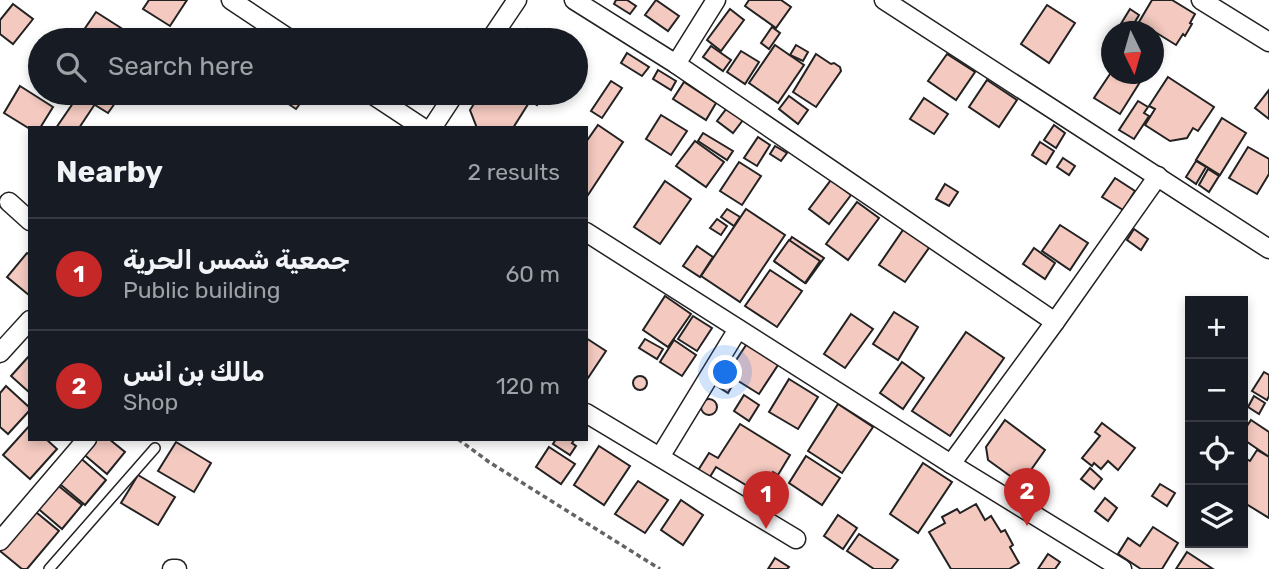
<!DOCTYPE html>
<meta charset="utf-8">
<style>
:root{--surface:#171b24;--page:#20242c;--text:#f1f3f6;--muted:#9ea1a6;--line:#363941;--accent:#c62828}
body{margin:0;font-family:Rubik,Cairo,sans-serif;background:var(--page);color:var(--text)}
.controls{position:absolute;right:21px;bottom:21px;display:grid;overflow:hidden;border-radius:0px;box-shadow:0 4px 10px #0003}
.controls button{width:63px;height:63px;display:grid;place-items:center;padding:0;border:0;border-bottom:2px solid var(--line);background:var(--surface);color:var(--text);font:35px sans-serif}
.compass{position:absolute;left:1101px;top:21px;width:63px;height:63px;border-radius:50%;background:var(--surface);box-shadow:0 4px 10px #0003;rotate:175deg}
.you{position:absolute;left:726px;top:373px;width:24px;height:24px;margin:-18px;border:5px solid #fff;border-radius:50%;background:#1a73e8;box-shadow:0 0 0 10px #1a73e833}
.badge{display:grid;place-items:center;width:46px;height:46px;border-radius:50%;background:var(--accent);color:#fff;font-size:23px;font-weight:700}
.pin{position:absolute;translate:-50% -58px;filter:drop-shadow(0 2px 4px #0008)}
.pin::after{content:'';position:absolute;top:37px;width:24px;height:21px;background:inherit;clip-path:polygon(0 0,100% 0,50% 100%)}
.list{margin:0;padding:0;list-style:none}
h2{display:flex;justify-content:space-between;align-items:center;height:91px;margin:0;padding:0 28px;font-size:30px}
h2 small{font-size:23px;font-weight:400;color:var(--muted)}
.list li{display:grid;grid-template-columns:46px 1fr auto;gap:21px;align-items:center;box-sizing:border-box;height:112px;padding:0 28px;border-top:2px solid var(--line)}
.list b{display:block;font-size:26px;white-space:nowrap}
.list p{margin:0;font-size:23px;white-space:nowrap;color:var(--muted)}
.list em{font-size:23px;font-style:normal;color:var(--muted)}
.icon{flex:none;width:38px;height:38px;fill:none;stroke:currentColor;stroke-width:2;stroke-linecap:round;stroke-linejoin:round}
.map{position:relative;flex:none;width:1269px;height:569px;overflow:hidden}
.search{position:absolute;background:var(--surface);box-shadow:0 4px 10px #0003;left:28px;top:28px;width:560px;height:77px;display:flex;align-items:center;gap:18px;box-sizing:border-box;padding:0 24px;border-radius:38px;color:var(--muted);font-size:26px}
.panel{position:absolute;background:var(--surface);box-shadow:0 4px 10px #0003;left:28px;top:126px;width:560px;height:315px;border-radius:0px}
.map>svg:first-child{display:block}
</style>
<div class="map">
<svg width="1269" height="569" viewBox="0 0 1269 569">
<rect width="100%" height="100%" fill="#fff"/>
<g fill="#f3c9c0" stroke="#222" stroke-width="2">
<polygon points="149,0 187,0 170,26 143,9"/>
<polygon points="616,0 627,0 636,6 630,14 614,4"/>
<polygon points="656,0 679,16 668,31 645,15"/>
<polygon points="749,0 781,0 791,7 776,28 745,6"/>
<polygon points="1152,0 1172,0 1195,14 1190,23 1192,24 1185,36 1183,34 1176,45 1139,22"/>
<polygon points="13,4 33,19 13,44 0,34 0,20"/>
<polygon points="1047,5 1075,23 1049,63 1021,44"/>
<polygon points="730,9 744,20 721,51 707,40"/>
<polygon points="1130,9 1139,15 1129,32 1116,32"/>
<polygon points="96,12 132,35 129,40 77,40"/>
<polygon points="772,27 780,33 769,49 761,43"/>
<polygon points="528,29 543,38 541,40 521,40"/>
<polygon points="775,45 804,65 778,103 749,83"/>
<polygon points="796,45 808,52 803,61 790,55"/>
<polygon points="711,46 731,60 723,71 703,57"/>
<polygon points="741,51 759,62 745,84 727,72"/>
<polygon points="627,53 649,67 642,76 621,63"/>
<polygon points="816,54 831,64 834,63 840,67 841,71 816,107 793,92"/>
<polygon points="947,54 975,72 956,100 928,81"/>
<polygon points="658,70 676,81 671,90 653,79"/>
<polygon points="1112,71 1112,74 1128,74 1140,82 1120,114 1094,98"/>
<polygon points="1168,77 1214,107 1198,131 1193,128 1187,138 1170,141 1145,125 1155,109 1149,106"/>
<polygon points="987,80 1017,100 999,127 969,107"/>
<polygon points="611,81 622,88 602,118 591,111"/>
<polygon points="684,82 716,103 706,120 673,99"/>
<polygon points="20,86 53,107 40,128 30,128 30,129 4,113"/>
<polygon points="1269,90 1269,119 1255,108"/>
<polygon points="80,93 97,93 101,95 79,128 56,128"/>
<polygon points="103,93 115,93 120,96 108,113 95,105"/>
<polygon points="272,93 308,93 296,109"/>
<polygon points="481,93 517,93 530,101 513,128 477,128 470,110"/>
<polygon points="519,93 545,93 537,105"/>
<polygon points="789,96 808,110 798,124 779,109"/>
<polygon points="924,98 948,114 934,134 910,119"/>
<polygon points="1138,101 1148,107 1144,113 1149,116 1134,139 1119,130"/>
<polygon points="727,108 743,120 733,133 717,121"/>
<polygon points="661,115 687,131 671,155 646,139"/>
<polygon points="1222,118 1246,133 1220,175 1196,160"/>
<polygon points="598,125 623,142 586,198 586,142"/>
<polygon points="1054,125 1065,133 1056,148 1044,140"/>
<polygon points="703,133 733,151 727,160 698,141"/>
<polygon points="758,137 770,145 757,166 744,158"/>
<polygon points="695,141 724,162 706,187 676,166"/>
<polygon points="1040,142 1054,151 1046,164 1032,155"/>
<polygon points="775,146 787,153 781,161 770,154"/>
<polygon points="1248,147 1269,159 1269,174 1257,194 1229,178"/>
<polygon points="1063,158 1075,166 1069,175 1057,167"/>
<polygon points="1196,161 1206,167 1196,184 1186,177"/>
<polygon points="739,162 761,176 742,205 720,191"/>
<polygon points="1208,169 1219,176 1209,192 1199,185"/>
<polygon points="1115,178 1135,191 1123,210 1102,197"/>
<polygon points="831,180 851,195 829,224 809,209"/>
<polygon points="665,181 691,199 660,244 634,227"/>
<polygon points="945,184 958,192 949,206 936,199"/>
<polygon points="857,202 879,218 848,260 826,244"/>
<polygon points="727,209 740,217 734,226 721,217"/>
<polygon points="746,209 785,235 740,302 701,276"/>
<polygon points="717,219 727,226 721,235 710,228"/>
<polygon points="1060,225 1088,243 1070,270 1042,251"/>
<polygon points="905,227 931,245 905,282 879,265"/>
<polygon points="1134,229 1148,239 1141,250 1127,240"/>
<polygon points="792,237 824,258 806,283 775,262"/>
<polygon points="789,240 820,261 805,283 774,261"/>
<polygon points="697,246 713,257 700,277 683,266"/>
<polygon points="1034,248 1055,263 1045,279 1023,264"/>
<polygon points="27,253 30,255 30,296 7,277"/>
<polygon points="770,270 802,291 777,327 745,306"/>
<polygon points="665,296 691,314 668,347 643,330"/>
<polygon points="894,312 918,327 898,360 873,344"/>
<polygon points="851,314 873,329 845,368 824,354"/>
<polygon points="693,316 712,328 697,351 678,339"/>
<polygon points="966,332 1004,358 950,436 912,411"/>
<polygon points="586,338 606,351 588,378 586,377"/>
<polygon points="645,339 663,349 657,359 639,348"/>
<polygon points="674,340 696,355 682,376 660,362"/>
<polygon points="748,342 780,362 759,394 727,374"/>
<polygon points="29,356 30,357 30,393 11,376"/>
<polygon points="902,362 924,378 903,409 880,393"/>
<polygon points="1264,372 1269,375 1269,396 1267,400 1252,391"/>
<polygon points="717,374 733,384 728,393 712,383"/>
<circle cx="640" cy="383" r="7"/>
<polygon points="789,379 818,397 798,429 769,412"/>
<polygon points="6,386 30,408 30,410 8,434 0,427 0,393"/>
<polygon points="744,395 759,405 749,421 734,411"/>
<polygon points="1254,396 1265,403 1259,414 1248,407"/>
<circle cx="709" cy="407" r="8"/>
<polygon points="838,404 873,427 842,473 808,451"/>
<polygon points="1005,420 1045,450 1021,484 988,460 986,447"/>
<polygon points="1251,420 1269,432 1269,457 1243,439 1243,432"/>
<polygon points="1102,423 1135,448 1118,470 1108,461 1101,469 1094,463 1092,466 1082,458 1100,436 1095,432"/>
<polygon points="740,424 790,455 778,475 773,472 759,493 716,467 708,480 697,472 709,453 718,458"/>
<polygon points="30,425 30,439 46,439 57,449 30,479 3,455"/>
<polygon points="93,439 109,439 125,452 107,474 81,452"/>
<polygon points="556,439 575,439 572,443 576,446 570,455 553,444"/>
<polygon points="176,442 211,463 194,492 158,471"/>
<polygon points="599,446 630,466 604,505 574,485"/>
<polygon points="549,447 575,464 561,484 536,467"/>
<polygon points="1257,450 1269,457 1269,518 1243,502 1243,463 1245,458 1250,461"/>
<polygon points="77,455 106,480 85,505 55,480"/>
<polygon points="806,456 840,478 822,505 789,483"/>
<polygon points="923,463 952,482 918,533 890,514"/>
<polygon points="1090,468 1102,479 1094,489 1081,479"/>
<polygon points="138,475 175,497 158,525 121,503"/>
<polygon points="638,481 668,500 645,533 615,514"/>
<polygon points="55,483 82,505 62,529 35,506"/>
<polygon points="1160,484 1175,493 1167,506 1152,496"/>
<polygon points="1105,498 1117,508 1108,521 1095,511"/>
<polygon points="681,500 703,515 683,545 661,530"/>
<polygon points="976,504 985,520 991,516 1001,532 1005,530 1013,545 1010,547 1019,563 1009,569 951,569 929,532 945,523 942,517 957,509 960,513"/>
<polygon points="31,508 59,531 27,569 22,569 0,551 0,546"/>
<polygon points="838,515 857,528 843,549 824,536"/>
<polygon points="1153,527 1178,543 1162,569 1141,569 1118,554 1128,538 1140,546"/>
<polygon points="859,534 898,560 891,569 874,569 847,551"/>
<polygon points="1187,552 1213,569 1176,569"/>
<polygon points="1048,554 1060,562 1055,569 1038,569"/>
<polygon points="775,558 789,567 787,569 768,569"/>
</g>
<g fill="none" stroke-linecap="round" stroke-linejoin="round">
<g stroke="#222" stroke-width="12">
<polyline id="lane" points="49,569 155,448"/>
</g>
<g stroke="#222" stroke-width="21">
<g id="street">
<polyline points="231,0 291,40"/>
<polyline points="574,0 676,64 1055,322"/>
<polyline points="884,0 1269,249"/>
<polyline points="1201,0 1269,42"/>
<polyline points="490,40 517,0"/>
<polyline points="676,64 716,0"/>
<polyline points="370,93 423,128"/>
<polyline points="432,128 455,93"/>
<polyline points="9,202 30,221"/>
<polyline points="586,232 951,464 1122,569"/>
<polyline points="0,353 30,320"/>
<polyline points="586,413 796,539"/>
<polyline points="660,457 738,329"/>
<polyline points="951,464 1055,322 1158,176"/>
<polyline points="0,541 87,439"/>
<polyline points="172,569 177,569"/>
</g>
</g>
<polyline stroke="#646464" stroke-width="3.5" stroke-dasharray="5 3.5" stroke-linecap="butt" points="458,439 489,462 660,569"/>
<use href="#lane" stroke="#fff" stroke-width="9"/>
<use href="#street" stroke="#fff" stroke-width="18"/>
</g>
</svg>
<div class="controls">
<button>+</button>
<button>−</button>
<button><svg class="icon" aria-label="locate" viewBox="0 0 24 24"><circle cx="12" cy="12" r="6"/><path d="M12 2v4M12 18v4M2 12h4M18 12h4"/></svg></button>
<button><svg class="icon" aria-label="layers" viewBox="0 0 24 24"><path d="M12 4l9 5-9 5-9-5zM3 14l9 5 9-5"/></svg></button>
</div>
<svg class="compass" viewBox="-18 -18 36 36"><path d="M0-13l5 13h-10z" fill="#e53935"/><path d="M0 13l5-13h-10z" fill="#9ea1a6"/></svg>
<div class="you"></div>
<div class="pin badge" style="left:766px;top:529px">1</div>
<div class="pin badge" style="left:1027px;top:526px">2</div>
<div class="search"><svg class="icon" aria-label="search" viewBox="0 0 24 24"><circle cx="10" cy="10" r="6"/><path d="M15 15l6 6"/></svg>Search here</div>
<section class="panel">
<h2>Nearby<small>2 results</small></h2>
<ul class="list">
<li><span class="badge">1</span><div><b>جمعية شمس الحرية</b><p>Public building</p></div><em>60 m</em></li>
<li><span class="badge">2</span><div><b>مالك بن انس</b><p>Shop</p></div><em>120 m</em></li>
</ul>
</section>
</div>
